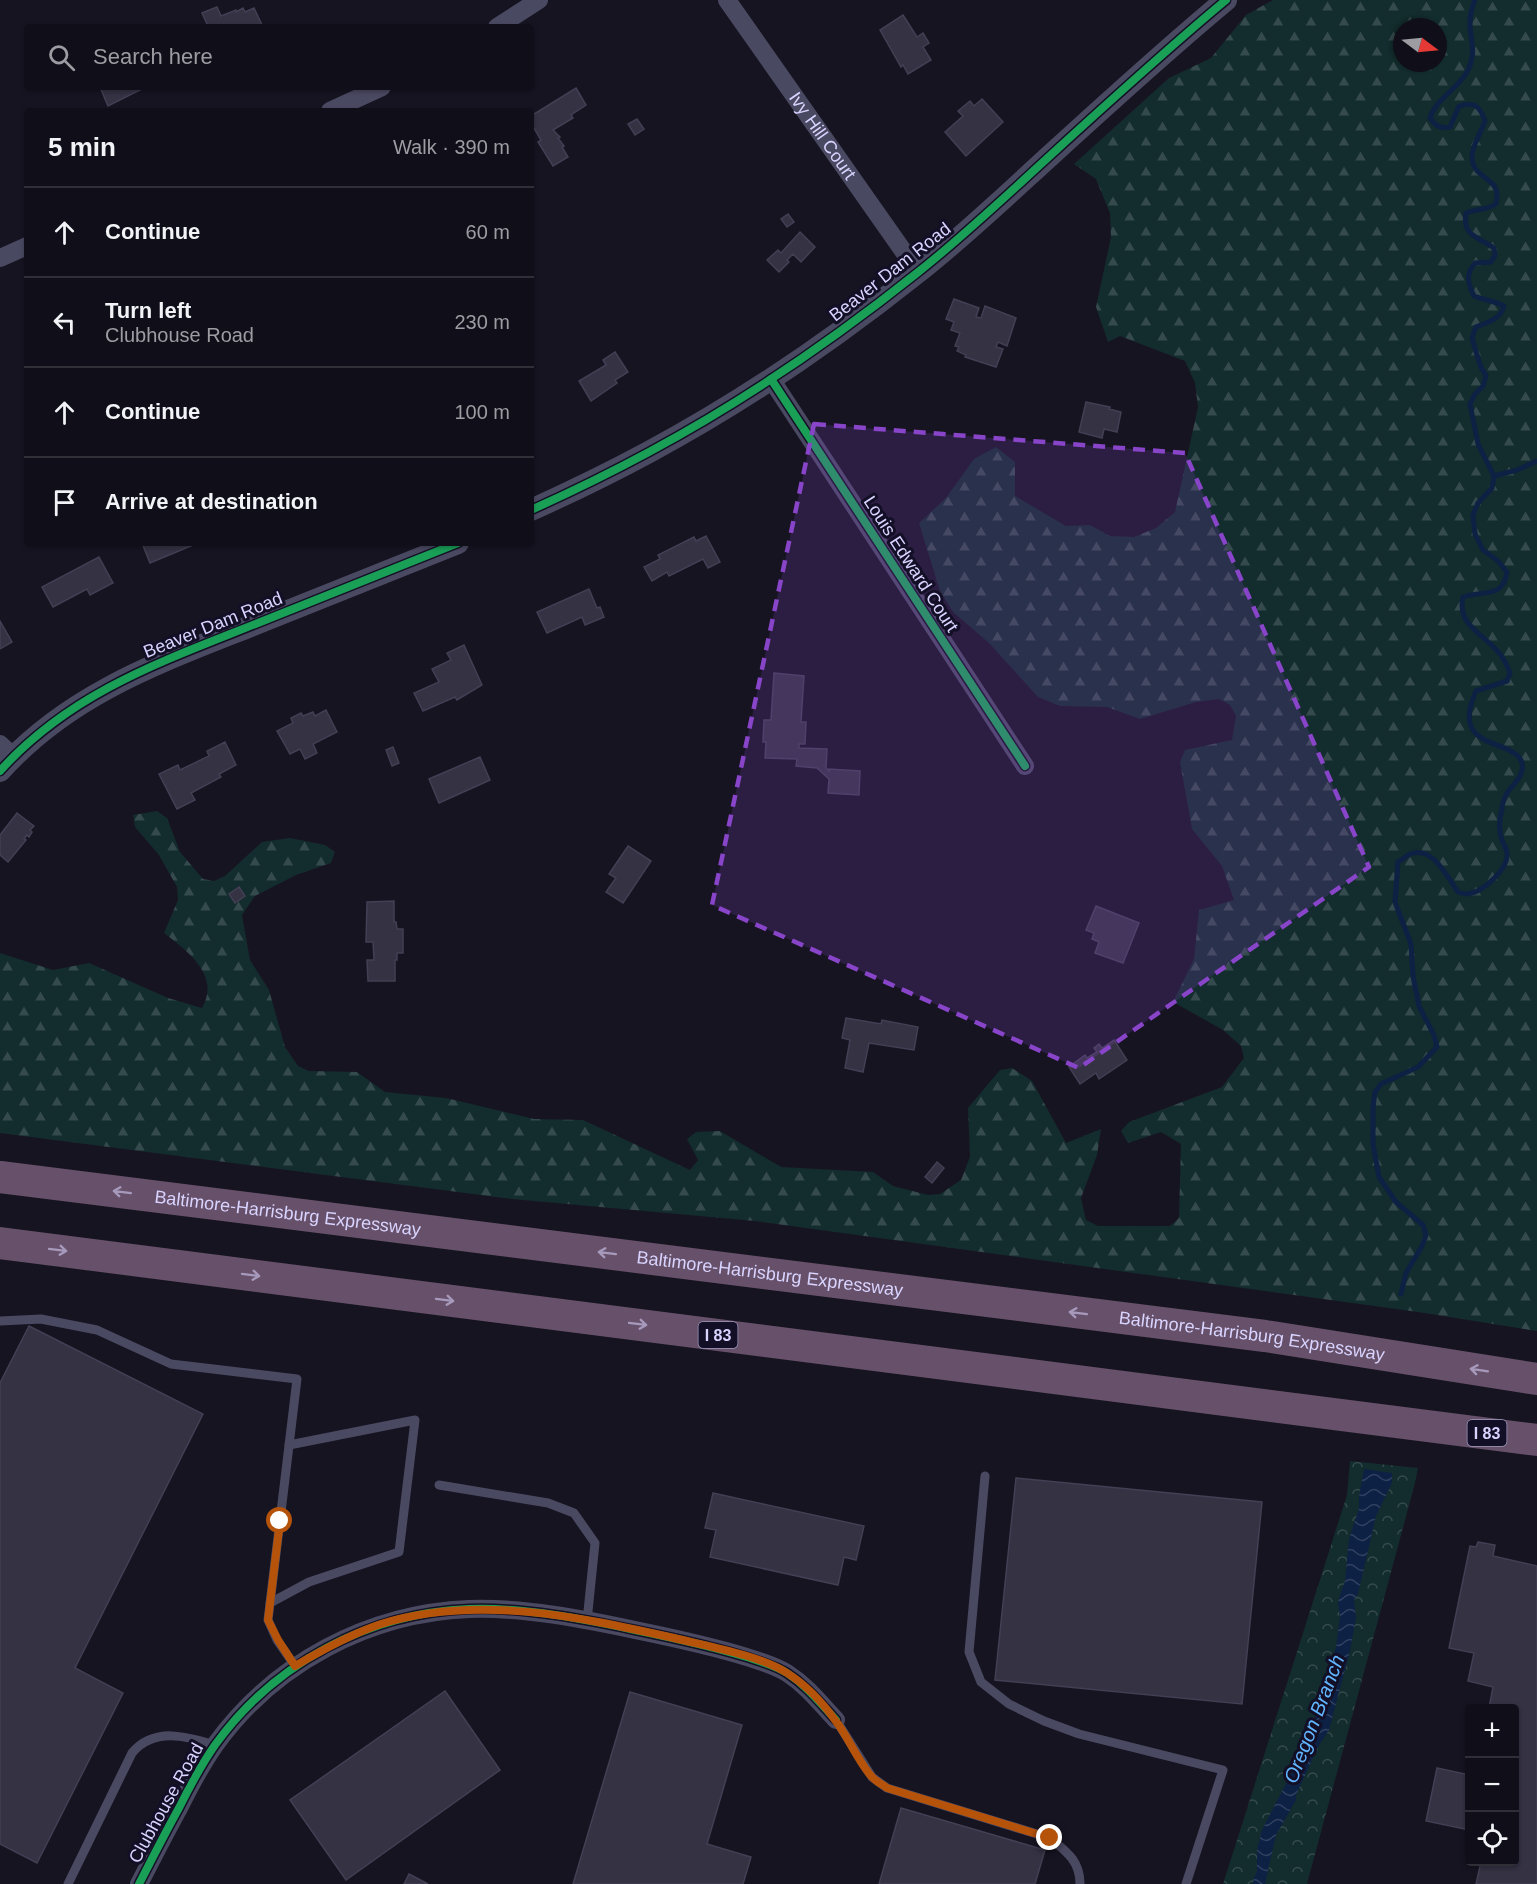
<!DOCTYPE html>
<meta charset="utf-8">
<style>
:root{--surface:#100f19;--page:#191822;--text:#f1f3f6;--muted:#9c9ca2;--line:#302f38}
body{margin:0;font-family:Arial,sans-serif;background:var(--page);color:var(--text)}
.controls{position:absolute;right:18px;bottom:18px;display:grid;overflow:hidden;border-radius:6px;box-shadow:0 2px 4px #0004}
.controls button{width:54px;height:54px;display:grid;place-items:center;padding:0;border:0;border-bottom:2px solid var(--line);background:var(--surface);color:var(--text);font:30px sans-serif}
.compass{position:absolute;left:1393px;top:18px;width:54px;height:54px;border-radius:50%;background:var(--surface);box-shadow:0 2px 4px #0004;rotate:106deg}
.stop{position:absolute;width:18px;height:18px;margin:-14px;border:4px solid #b45309;border-radius:50%;background:#fff}
.stop.end{background:#b45309;border-color:#fff;box-shadow:0 2px 6px #0008}
.list{margin:0;padding:0;list-style:none}
h2{display:flex;justify-content:space-between;align-items:center;height:78px;margin:0;padding:0 24px;font-size:26px}
h2 small{font-size:20px;font-weight:400;color:var(--muted)}
.list li{display:grid;grid-template-columns:39px 1fr auto;gap:18px;align-items:center;box-sizing:border-box;height:90px;padding:0 24px;border-top:2px solid var(--line)}
.list b{display:block;font-size:22px;white-space:nowrap}
.list p{margin:0;font-size:20px;white-space:nowrap;color:var(--muted)}
.list em{font-size:20px;font-style:normal;color:var(--muted)}
.icon{flex:none;width:33px;height:33px;fill:none;stroke:currentColor;stroke-width:2;stroke-linecap:round;stroke-linejoin:round}
.map{position:relative;flex:none;width:1537px;height:1884px;overflow:hidden}
.search{position:absolute;background:var(--surface);box-shadow:0 2px 4px #0004;left:24px;top:24px;width:510px;height:66px;display:flex;align-items:center;gap:15px;box-sizing:border-box;padding:0 21px;border-radius:6px;color:var(--muted);font-size:22px}
.panel{position:absolute;background:var(--surface);box-shadow:0 2px 4px #0004;left:24px;top:108px;width:510px;height:438px;border-radius:6px}
.map>svg:first-child{display:block}
</style>
<div class="map">
<svg width="1537" height="1884" viewBox="0 0 1537 1884">
<defs>
<pattern id="forest-firs" width="22" height="20" patternUnits="userSpaceOnUse" patternTransform="scale(1.5)"><rect width="22" height="20" fill="#132c2d"/><path d="M5 1l3.5 6h-7zM16 11l3.5 6h-7z" fill="#354a4c"/></pattern>
<pattern id="park-crowns" width="20" height="18" patternUnits="userSpaceOnUse" patternTransform="scale(1.5)"><rect width="20" height="18" fill="#132c2d"/><path d="M2 6a3 3 0 1 1 6 0M12 15a3 3 0 1 1 6 0" fill="none" stroke="#354a4c"/></pattern>
<pattern id="water-waves" width="16" height="10" patternUnits="userSpaceOnUse" patternTransform="scale(1.5)"><rect width="16" height="10" fill="#0d2144"/><path d="M0 5q4-4 8 0t8 0" fill="none" stroke="#304060"/></pattern>
</defs>
<rect width="100%" height="100%" fill="#161421"/>
<path fill="url(#forest-firs)" fill-rule="evenodd" d="M1273,0H1537V1331L1418,1312L755,1221L512,1199L0,1133V953L53,970L89,963L168,998L202,1008C221,975 187,951 164,933L178,900L177,887L159,855L135,827L133,815L157,811L167,818L180,852L203,879L214,881L225,876L262,842L290,838L325,845L335,852L331,863L296,875L255,896L242,915L250,960L269,990L285,1047L298,1066L309,1071L357,1072L385,1092L446,1098L534,1119L583,1120L690,1170L698,1160L687,1139L696,1132L720,1131L781,1167L873,1172L893,1186L928,1195L940,1194L961,1180L970,1157L968,1108L1000,1070L1012,1068L1032,1081L1066,1143L1101,1129L1097,1155L1081,1198L1086,1220L1098,1226H1170L1179,1218L1181,1144L1161,1132L1128,1143L1121,1131L1129,1122L1222,1087L1244,1058L1241,1046L1223,1030L1173,1002L1194,959L1199,910L1234,900L1222,866L1192,829L1180,762L1185,750L1232,740L1236,716L1230,705L1219,699L1196,702L1140,719L1107,707L1060,706L1038,697L989,643L953,612L940,591L919,523L946,498L974,459L996,447L1015,462V496L1066,526L1090,525L1110,536L1134,537L1156,528L1175,512L1198,407L1195,383L1185,361L1120,336L1108,342L1096,307L1111,237L1110,213L1096,179L1074,164L1169,78L1211,58L1246,15ZM1402,27H1438V63H1402Z"/>
<polygon fill="url(#park-crowns)" points="1350,1461 1418,1468 1415,1483 1307,1884 1223,1884 1347,1495"/>
<polygon fill="url(#water-waves)" points="1364,1469 1392,1473 1392,1483 1376,1516 1358,1594 1354,1600 1356,1618 1350,1651 1329,1730 1318,1747 1296,1795 1296,1800 1276,1835 1265,1884 1253,1884 1254,1877 1257,1872 1257,1850 1262,1830 1308,1741 1336,1647 1340,1617 1338,1603 1340,1595 1345,1581 1349,1539 1359,1509 1359,1496"/>
<g fill="none" stroke-linecap="round" stroke-linejoin="round">
<g stroke="#0d2144" stroke-width="5">
<polyline points="1494,476 1517,470 1537,461"/>
<path d="M1401,1294L1406,1273L1422,1246L1426,1235L1423,1225L1396,1202L1379,1177L1373,1144V1107L1375,1092L1381,1084L1418,1067L1437,1047L1434,1035L1419,1006L1413,976L1411,944L1395,902L1398,862C1402,860 1406,856 1410,854C1433,845 1447,877 1458,892C1461,893 1464,894 1467,894C1482,893 1509,869 1507,853C1507,849 1503,844 1502,840C1498,830 1499,820 1502,809C1502,805 1504,799 1506,795C1511,785 1525,777 1522,763C1515,737 1448,753 1476,691L1507,681L1510,673C1508,669 1507,664 1504,660C1491,636 1456,629 1463,597C1483,590 1503,599 1507,572L1498,561L1483,550L1475,534L1473,515L1478,503L1492,488L1494,476L1478,444L1470,404L1475,394L1483,386L1486,376L1480,365L1472,338L1476,327C1488,322 1501,319 1504,306C1495,301 1484,300 1474,296C1468,283 1465,275 1475,263L1491,262L1495,255L1494,248C1478,237 1462,236 1466,213C1476,209 1487,210 1496,204C1503,175 1473,182 1472,157C1471,148 1482,130 1485,121C1480,106 1474,101 1459,106L1450,127C1440,129 1436,126 1430,118C1436,98 1459,89 1468,70C1477,51 1470,41 1470,23C1470,15 1472,7 1475,0"/>
</g>
</g>
<g fill="#343243" stroke="#433f54" stroke-width="1.5">
<polygon points="217,7 221,16 236,10 236,12 243,8 245,12 254,8 263,27 204,27 207,24 202,13"/>
<polygon points="903,15 917,37 923,33 929,43 923,47 931,60 908,74 903,65 901,67 880,30"/>
<polygon points="100,87 141,87 142,89 108,106"/>
<polygon points="576,88 586,105 571,115 573,118 553,130 560,137 558,138 564,146 562,147 568,157 553,166 538,142 541,140 531,123 531,116"/>
<polygon points="982,99 1003,122 966,156 945,132 963,116 958,111 970,101 974,106"/>
<polygon points="637,119 644,129 635,135 628,124"/>
<polygon points="788,214 794,222 787,227 781,219"/>
<polygon points="800,232 815,247 801,262 793,254 787,260 789,262 779,272 767,260 778,250 781,253"/>
<polygon points="954,299 979,308 976,317 981,318 985,306 1016,318 1007,346 998,342 996,347 1003,349 996,367 965,357 966,355 957,351 959,347 955,346 960,333 951,330 954,322 946,319"/>
<polygon points="615,352 628,372 615,380 617,383 591,401 579,381 606,365 603,360"/>
<polygon points="1086,402 1110,407 1109,409 1121,412 1117,432 1104,429 1102,438 1079,432"/>
<polygon points="706,536 720,562 708,568 703,559 669,576 667,572 652,581 644,567 660,559 658,555 694,537 696,541"/>
<polygon points="142,543 192,543 193,545 150,563"/>
<polygon points="99,557 113,583 90,595 87,589 53,607 42,587"/>
<polygon points="589,589 597,608 600,607 604,617 585,625 582,617 547,633 537,612"/>
<polygon points="0,621 12,642 0,649"/>
<polygon points="464,645 482,685 457,700 455,697 423,711 414,693 439,682 432,669 451,660 447,653"/>
<polygon points="774,673 804,676 801,722 806,722 805,744 799,744 799,748 827,749 826,768 829,771 829,769 860,771 859,795 828,793 829,779 817,768 796,766 797,759 765,758 766,742 763,742 764,720 771,720"/>
<polygon points="326,710 337,732 313,744 317,753 305,759 300,749 290,754 277,731 293,723 291,718 301,713 303,716 313,712 315,716"/>
<polygon points="225,742 236,765 219,774 221,777 191,793 195,800 177,809 159,774 178,765 180,770 209,756 207,751"/>
<polygon points="393,747 399,763 392,766 386,750"/>
<polygon points="480,757 490,780 439,803 429,779"/>
<polygon points="17,813 34,826 30,830 32,832 29,837 27,835 24,839 26,840 8,862 0,855 0,835"/>
<polygon points="628,846 651,861 623,903 606,892 616,878 609,874"/>
<polygon points="239,887 245,896 235,903 229,894"/>
<polygon points="394,901 394,922 396,922 397,929 403,929 403,953 397,953 397,960 395,960 395,981 368,981 367,960 374,960 373,942 366,942 367,902"/>
<polygon points="1096,906 1139,923 1123,963 1095,953 1099,942 1092,939 1094,933 1086,930"/>
<polygon points="846,1018 881,1024 882,1020 918,1027 914,1050 869,1043 863,1072 845,1068 850,1040 842,1038"/>
<polygon points="1114,1040 1127,1060 1099,1079 1096,1073 1080,1084 1069,1067 1085,1055 1087,1058 1097,1052 1094,1048 1099,1044 1102,1048"/>
<polygon points="937,1162 944,1168 932,1183 925,1177"/>
<polygon points="29,1326 203,1414 75,1668 123,1693 37,1863 0,1844 0,1383"/>
<polygon points="1016,1478 1262,1502 1242,1704 995,1680"/>
<polygon points="713,1493 864,1526 856,1560 844,1557 838,1585 710,1557 716,1530 705,1528"/>
<polygon points="1478,1542 1495,1545 1493,1556 1537,1566 1537,1884 1476,1884 1481,1862 1514,1862 1514,1708 1489,1708 1493,1687 1468,1681 1474,1653 1449,1648 1470,1546 1476,1547"/>
<polygon points="445,1691 500,1770 346,1880 290,1800"/>
<polygon points="630,1692 742,1725 707,1844 751,1857 743,1884 573,1884"/>
<polygon points="1437,1768 1470,1775 1470,1830 1426,1821"/>
<polygon points="901,1808 1045,1850 1035,1884 879,1884"/>
<polygon points="409,1874 428,1884 404,1884"/>
</g>
<g fill="none" stroke-linecap="round" stroke-linejoin="round">
<g stroke="#4a4962" stroke-width="9">
<polyline points="0,1321 41,1319 97,1330 171,1364 297,1379 268,1620 277,1640 295,1666"/>
<polyline points="985,1476 969,1652 981,1682 1009,1704 1044,1721 1079,1734 1223,1770 1186,1884"/>
<polyline points="439,1485 548,1503 574,1513 595,1543 587,1621"/>
<polyline points="270,1603 309,1582 399,1552 415,1420 289,1445"/>
<path d="M836,1720L872,1777L887,1788L1050,1838C1067,1852 1080,1861 1080,1884"/>
<path d="M68,1884L132,1753C154,1727 186,1736 215,1745"/>
</g>
<g stroke="#4a4962" stroke-width="18">
<path id="s1" d="M727,0L918,272"/>
<polyline points="497,27 539,0"/>
<polyline points="330,111 382,87"/>
<polyline points="0,258 27,246"/>
<polyline points="771,379 1025,766"/>
<polyline points="0,744 13,756"/>
<path d="M139,1884C152,1859 165,1833 179,1808C190,1786 201,1765 215,1745C274,1663 369,1613 469,1609C522,1607 584,1619 635,1630C674,1638 712,1646 750,1658C762,1662 776,1666 787,1673C807,1686 820,1703 836,1720"/>
</g>
<g stroke="#4a4962" stroke-width="22">
<path d="M531,510C571,492 610,473 649,452C744,401 833,340 917,273C964,236 1008,194 1053,153C1110,101 1167,49 1226,0"/>
<path d="M0,771C71,692 163,661 258,623C325,596 391,570 458,543"/>
</g>
<g stroke="#67516a" stroke-width="32">
<path id="s2" d="M0,1177L1265,1336L1537,1379"/>
<polyline points="0,1243 1537,1440"/>
</g>
<g stroke="#130f26" stroke-width="11">
<g id="cycleway">
<polyline points="771,379 1025,766"/>
<path d="M531,510C571,492 610,473 649,452C744,401 833,340 917,273C964,236 1008,194 1053,153C1110,101 1167,49 1226,0"/>
<path d="M0,771C71,692 163,661 258,623C325,596 391,570 458,543"/>
<path d="M139,1884C152,1859 165,1833 179,1808C190,1786 201,1765 215,1745C274,1663 369,1613 469,1609C522,1607 584,1619 635,1630C674,1638 712,1646 750,1658C762,1662 776,1666 787,1673C807,1686 820,1703 836,1720"/>
</g>
</g>
<use href="#cycleway" stroke="#1a9f57" stroke-width="8"/>
</g>
<defs><path id="oneway-shaft" d="M-6 0H5M1.5-3L5.5 0L1.5 3" fill="none" stroke-width="1.6" stroke-linecap="round" stroke-linejoin="round" transform="scale(1.5)"/></defs>
<g stroke="#a699bc">
<use href="#oneway-shaft" transform="translate(122 1192) rotate(-173)"/>
<use href="#oneway-shaft" transform="translate(58 1250) rotate(7)"/>
<use href="#oneway-shaft" transform="translate(607 1253) rotate(-173)"/>
<use href="#oneway-shaft" transform="translate(251 1275) rotate(7)"/>
<use href="#oneway-shaft" transform="translate(445 1300) rotate(7)"/>
<use href="#oneway-shaft" transform="translate(1078 1313) rotate(-173)"/>
<use href="#oneway-shaft" transform="translate(638 1324) rotate(7)"/>
<use href="#oneway-shaft" transform="translate(1479 1370) rotate(-171)"/>
</g>
<g fill="none" stroke-linecap="round" stroke-linejoin="round">
<path stroke="#b45309" stroke-width="8" d="M280,1521L268,1620L278,1640L295,1666C322,1650 351,1634 381,1624C475,1594 580,1617 674,1638C706,1646 759,1655 787,1673C806,1685 822,1702 835,1720C848,1736 859,1764 873,1778C877,1782 883,1785 887,1788L1050,1838"/>
</g>
<path fill="#8945c9" fill-opacity="0.2" stroke="#8945c9" stroke-width="4.5" stroke-dasharray="12 8" stroke-linejoin="round" d="M814,424L1185,453L1369,867L1079,1068L712,905Z"/>
<g text-anchor="middle" dominant-baseline="central" stroke-width="6" stroke-linejoin="round" paint-order="stroke">
<g fill="#130f26" stroke="#9e99be" stroke-width="1.5">
<rect x="698.5" y="1322" width="39" height="26" rx="4.5"/>
<rect x="1467.5" y="1420" width="39" height="26" rx="4.5"/>
</g>
<g font-size="16" font-weight="bold" fill="#d9d4ff">
<text x="718" y="1335">I 83</text>
<text x="1487" y="1433">I 83</text>
</g>
<g font-size="18" fill="#d9d4ff" stroke="#130f26">
<text stroke="none"><textPath href="#s1" startOffset="166">Ivy Hill Court</textPath></text>
<text transform="translate(890 272) rotate(-38)">Beaver Dam Road</text>
<text transform="translate(911 564) rotate(57)">Louis Edward Court</text>
<text transform="translate(213 625) rotate(-22)">Beaver Dam Road</text>
<text stroke="none"><textPath href="#s2" startOffset="290">Baltimore-Harrisburg Expressway</textPath></text>
<text stroke="none"><textPath href="#s2" startOffset="776">Baltimore-Harrisburg Expressway</textPath></text>
<text stroke="none"><textPath href="#s2" startOffset="1262">Baltimore-Harrisburg Expressway</textPath></text>
<text transform="translate(166 1803) rotate(-61)">Clubhouse Road</text>
</g>
<g font-size="20" font-style="italic" fill="#62b6ff" stroke="#130f26">
<text transform="translate(1314 1719) rotate(-69)">Oregon Branch</text>
</g>
</g>
</svg>
<div class="controls">
<button>+</button>
<button>−</button>
<button><svg class="icon" aria-label="locate" viewBox="0 0 24 24"><circle cx="12" cy="12" r="6"/><path d="M12 2v4M12 18v4M2 12h4M18 12h4"/></svg></button>
</div>
<svg class="compass" viewBox="-18 -18 36 36"><path d="M0-13l5 13h-10z" fill="#e53935"/><path d="M0 13l5-13h-10z" fill="#9c9ca2"/></svg>
<div class="stop" style="left:280px;top:1521px"></div>
<div class="stop end" style="left:1050px;top:1838px"></div>
<div class="search"><svg class="icon" aria-label="search" viewBox="0 0 24 24"><circle cx="10" cy="10" r="6"/><path d="M15 15l6 6"/></svg>Search here</div>
<section class="panel">
<h2>5 min<small>Walk · 390 m</small></h2>
<ul class="list">
<li><svg class="icon" aria-label="ahead" viewBox="0 0 24 24"><path d="M12 20V5M6 11l6-6 6 6"/></svg><div><b>Continue</b></div><em>60 m</em></li>
<li><svg class="icon" aria-label="left" viewBox="0 0 24 24"><path d="M17 20v-9H6M10 6l-5 5 5 5"/></svg><div><b>Turn left</b><p>Clubhouse Road</p></div><em>230 m</em></li>
<li><svg class="icon" aria-label="ahead" viewBox="0 0 24 24"><path d="M12 20V5M6 11l6-6 6 6"/></svg><div><b>Continue</b></div><em>100 m</em></li>
<li><svg class="icon" aria-label="arrive" viewBox="0 0 24 24"><path d="M6 21V4h12l-3 4 3 4H6"/></svg><div><b>Arrive at destination</b></div></li>
</ul>
</section>
</div>
